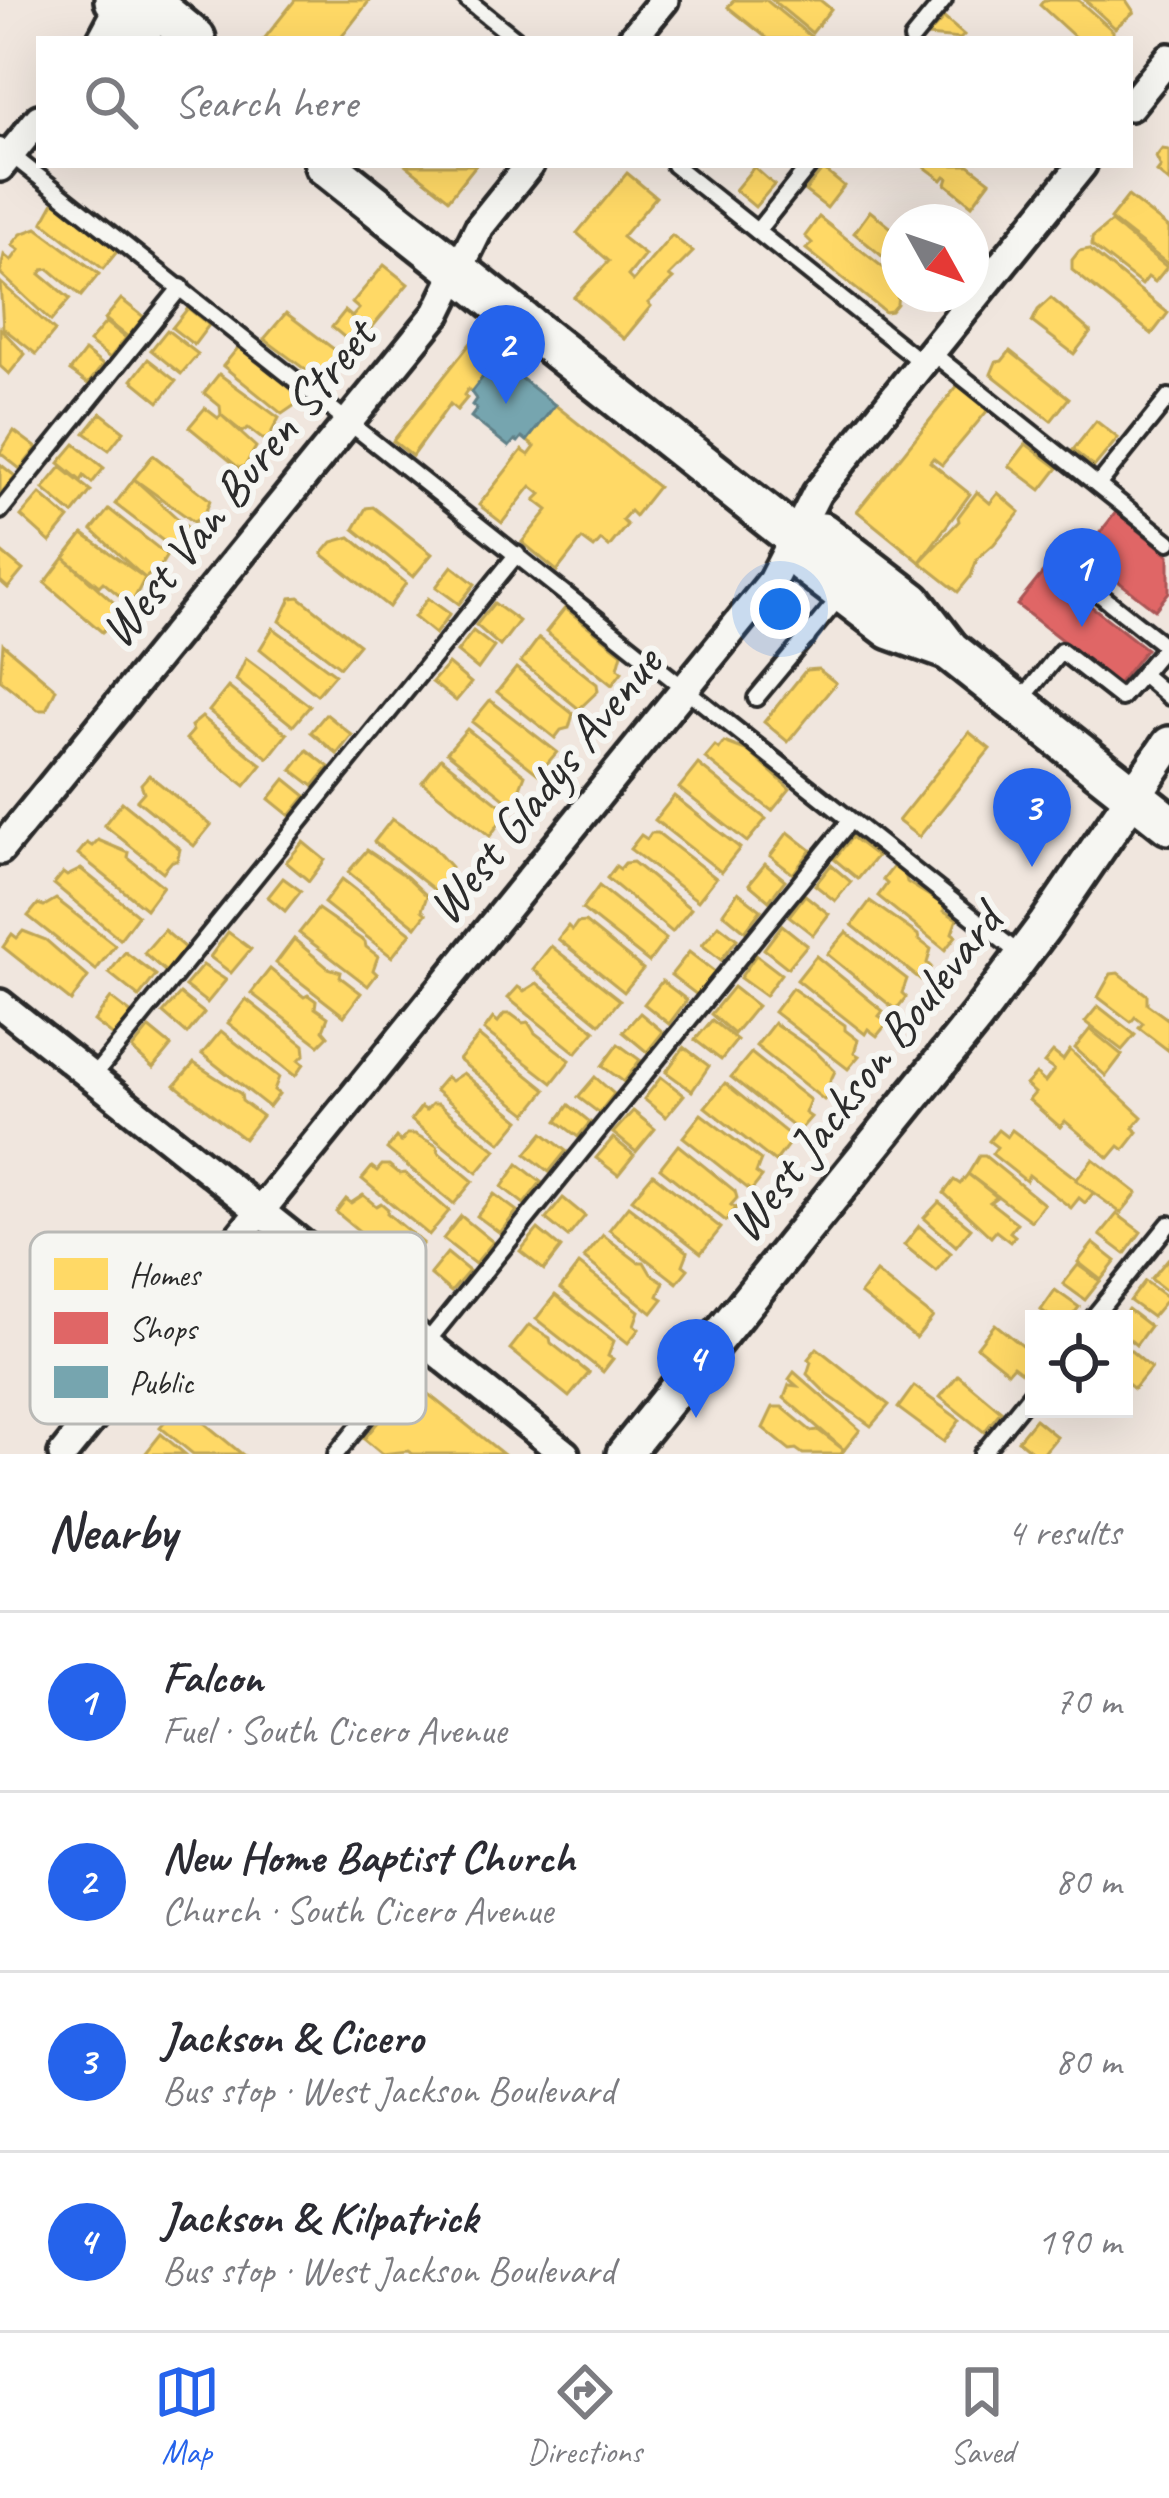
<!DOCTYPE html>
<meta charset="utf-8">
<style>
:root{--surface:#fff;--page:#f7f7f7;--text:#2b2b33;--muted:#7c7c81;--line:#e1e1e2;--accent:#2563eb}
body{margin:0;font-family:Caveat,sans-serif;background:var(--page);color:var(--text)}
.controls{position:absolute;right:36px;bottom:36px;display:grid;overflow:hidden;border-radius:0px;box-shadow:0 12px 48px #0002}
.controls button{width:108px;height:108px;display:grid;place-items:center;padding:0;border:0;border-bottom:3px solid var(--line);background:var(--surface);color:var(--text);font:60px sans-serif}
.compass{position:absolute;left:881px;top:204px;width:108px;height:108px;border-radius:50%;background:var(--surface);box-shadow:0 12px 48px #0002;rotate:130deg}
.you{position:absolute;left:780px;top:609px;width:42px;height:42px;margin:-30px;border:9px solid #fff;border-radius:50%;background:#1a73e8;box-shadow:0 0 0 18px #1a73e833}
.badge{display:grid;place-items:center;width:78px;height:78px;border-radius:50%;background:var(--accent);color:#fff;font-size:39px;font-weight:700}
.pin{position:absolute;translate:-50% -99px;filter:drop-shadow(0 3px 6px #0008)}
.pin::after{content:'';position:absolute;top:63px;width:42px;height:36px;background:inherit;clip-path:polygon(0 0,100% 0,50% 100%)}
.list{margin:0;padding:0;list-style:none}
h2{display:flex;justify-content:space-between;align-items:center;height:156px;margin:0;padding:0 48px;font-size:51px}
h2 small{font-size:39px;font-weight:400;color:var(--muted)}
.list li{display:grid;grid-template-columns:78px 1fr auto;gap:36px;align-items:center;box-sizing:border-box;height:180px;padding:0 48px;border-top:3px solid var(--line)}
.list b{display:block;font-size:45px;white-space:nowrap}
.list p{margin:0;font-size:39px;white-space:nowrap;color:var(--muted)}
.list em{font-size:39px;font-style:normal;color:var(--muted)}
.icon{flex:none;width:66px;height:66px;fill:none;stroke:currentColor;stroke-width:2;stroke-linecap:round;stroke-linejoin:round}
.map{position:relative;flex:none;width:1169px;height:1454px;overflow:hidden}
.search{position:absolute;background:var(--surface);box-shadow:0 12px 48px #0002;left:36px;right:36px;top:36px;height:132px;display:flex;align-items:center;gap:30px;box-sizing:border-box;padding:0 42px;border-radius:0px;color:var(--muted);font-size:45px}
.sheet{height:876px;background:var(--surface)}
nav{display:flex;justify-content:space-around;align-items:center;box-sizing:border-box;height:168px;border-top:3px solid var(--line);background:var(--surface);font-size:33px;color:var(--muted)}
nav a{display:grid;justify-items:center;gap:6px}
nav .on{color:var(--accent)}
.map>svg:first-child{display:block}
</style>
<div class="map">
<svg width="1169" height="1454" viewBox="0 0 1169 1454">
<rect width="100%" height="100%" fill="#f0e6de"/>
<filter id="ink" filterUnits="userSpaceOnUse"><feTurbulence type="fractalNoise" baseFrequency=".00833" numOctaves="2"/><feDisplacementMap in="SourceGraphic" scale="24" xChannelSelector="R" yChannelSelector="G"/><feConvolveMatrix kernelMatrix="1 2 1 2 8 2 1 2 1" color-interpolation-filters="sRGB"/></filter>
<g filter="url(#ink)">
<g fill="#ffd966" stroke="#bfa554" stroke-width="3">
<polygon points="295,0 370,0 340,39 264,39"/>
<polygon points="734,0 766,0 814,39 768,39 728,7"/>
<polygon points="772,0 820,0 831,9 812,33"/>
<polygon points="1044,0 1078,0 1113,31 1113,38 1077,39 1040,5"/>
<polygon points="1085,0 1126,0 1134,12 1115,28"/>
<polygon points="944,18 964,35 960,39 927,36"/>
<polygon points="1162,149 1169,150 1169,182 1157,172 1161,167 1156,157"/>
<polygon points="406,165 476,165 449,199"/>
<polygon points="922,165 969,165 990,181 972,205 946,184 948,178 945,176 942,180"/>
<polygon points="754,167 774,185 755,207 735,190"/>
<polygon points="823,169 844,186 827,208 805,191"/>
<polygon points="627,173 656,197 622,237 645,255 628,276 633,281 672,235 693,252 669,276 673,279 648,303 651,306 624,339 574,297 609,261 577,233"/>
<polygon points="1128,196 1169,228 1169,265 1110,219"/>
<polygon points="59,201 120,248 103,269 43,222 54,202"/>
<polygon points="870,211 899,234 899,270 854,233"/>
<polygon points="819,217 899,280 897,304 891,311 885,312 806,249 812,243 805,236"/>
<polygon points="1111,222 1167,267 1155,282 1148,277 1142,285 1092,246 1092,238"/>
<polygon points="37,228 99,274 81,296 49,269 43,270 40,274 70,299 51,321 0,273 4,255 11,261 19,250 12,245 21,234"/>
<polygon points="1089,249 1168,313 1152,334 1072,270 1072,260 1079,251"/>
<polygon points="384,265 408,284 356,347 332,327 345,311 352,317 359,309 352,303"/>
<polygon points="0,282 55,331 36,354 3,328"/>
<polygon points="1051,298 1091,332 1074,354 1032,322 1038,310"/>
<polygon points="121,299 144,317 128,337 105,319"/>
<polygon points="188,308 209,325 194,345 172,328"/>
<polygon points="286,313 347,359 326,385 264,339"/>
<polygon points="106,322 126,338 110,358 89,342"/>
<polygon points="0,328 25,354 9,374 0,366"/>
<polygon points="167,330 198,354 181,374 151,350"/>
<polygon points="473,340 497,359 471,392 468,389 464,395 467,398 457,410 450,404 412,456 393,441"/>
<polygon points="241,344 300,392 295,405 282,414 223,366"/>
<polygon points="85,351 103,365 88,384 70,371"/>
<polygon points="1010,351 1069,398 1051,421 991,374 996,362 1002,361"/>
<polygon points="148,359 176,381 159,402 132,380"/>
<polygon points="219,374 279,418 268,439 262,439 248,428 242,432 221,415 220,406 204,393"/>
<polygon points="958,385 988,410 942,465 933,458 930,462 970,494 920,562 857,511"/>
<polygon points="555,405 658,487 635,516 630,511 622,520 627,525 609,547 601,540 594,548 582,539 557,571 522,542 548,510 535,500 541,494 531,486 502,523 479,505 522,450 529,455 535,447 527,441"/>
<polygon points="205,408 218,418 221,415 256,447 245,466 239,468 189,427"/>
<polygon points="101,413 124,431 109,450 85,433"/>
<polygon points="1096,421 1118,438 1094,467 1073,450"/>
<polygon points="14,431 37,448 20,469 0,453"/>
<polygon points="75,444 104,468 92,483 84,476 81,481 59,463"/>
<polygon points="1026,444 1058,468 1041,490 1009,466"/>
<polygon points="153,455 210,500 205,514 194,522 134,479"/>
<polygon points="0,464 15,476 0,495"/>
<polygon points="61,467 91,491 73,514 43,489"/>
<polygon points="134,479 187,527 177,547 171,547 115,504"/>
<polygon points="977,492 990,503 998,493 1020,512 994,544 977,559 971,576 958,592 920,562 959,521 958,517"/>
<polygon points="40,494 69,519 50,542 21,516"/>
<polygon points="373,507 432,554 413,577 354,529 366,508"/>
<polygon points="109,509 167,555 160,567 145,578 92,530"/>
<polygon points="83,534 145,578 134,599 127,602 103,582 99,586 64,558"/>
<polygon points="350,537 406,583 389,607 322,554 332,542"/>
<polygon points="0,551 23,570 8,588 0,581"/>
<polygon points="64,558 121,609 121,616 102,632 45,583"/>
<polygon points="452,566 475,584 459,604 436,587"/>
<polygon points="299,597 359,644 340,667 280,621 291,598"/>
<polygon points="428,598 450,614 435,634 414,617"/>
<polygon points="494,603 519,621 500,646 476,625"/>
<polygon points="565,608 622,653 618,668 622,672 612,685 546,632"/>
<polygon points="273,628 335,674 317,695 260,649"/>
<polygon points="473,631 494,647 478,669 457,652"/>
<polygon points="539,638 597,684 598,691 579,709 521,662"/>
<polygon points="3,644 56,689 46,710 38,710 0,680"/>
<polygon points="246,658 310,706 293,726 236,680"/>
<polygon points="448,664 471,683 456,701 432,682"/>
<polygon points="516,668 573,714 569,728 561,730 555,738 497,692"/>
<polygon points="818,669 836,683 788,742 764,722 806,670"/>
<polygon points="228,687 287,734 268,758 209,711"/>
<polygon points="490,700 557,752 538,774 472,722"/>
<polygon points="326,714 352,735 337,754 311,732"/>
<polygon points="202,717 262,765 245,786 186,739 193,731 191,726"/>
<polygon points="467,729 525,775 520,788 525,792 514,806 447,752"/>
<polygon points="969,732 990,749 919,837 898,821"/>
<polygon points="724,742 748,751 790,789 772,811 705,758 715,746 719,749"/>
<polygon points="307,750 329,767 313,786 292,770"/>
<polygon points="441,758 508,811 490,836 422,782"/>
<polygon points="698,764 766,819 747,842 679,788"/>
<polygon points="149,775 211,825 194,846 137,800 144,792 141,784"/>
<polygon points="285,779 306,796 290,816 269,799"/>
<polygon points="674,796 740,848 721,872 655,820"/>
<polygon points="122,802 180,849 177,861 172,861 163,872 104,825"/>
<polygon points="392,819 432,846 451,867 446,879 451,883 442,896 374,842"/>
<polygon points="788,832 811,850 793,874 770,856"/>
<polygon points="651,833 658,833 716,878 698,901 630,849 641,835 647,839"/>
<polygon points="852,837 877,856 858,879 834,859"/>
<polygon points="98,840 129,853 128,858 163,886 146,909 78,854 87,843 92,846"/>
<polygon points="303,842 325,860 309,881 286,862"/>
<polygon points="367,850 407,877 427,896 422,910 426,914 416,927 348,872"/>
<polygon points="633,862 691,909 672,932 607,878 616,866 620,869 625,863"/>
<polygon points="765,864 785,880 769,901 749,884"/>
<polygon points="831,865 851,882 835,901 815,885"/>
<polygon points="894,866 905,874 907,882 944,905 944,911 957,919 952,933 956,936 945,950 878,896 887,884 883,880"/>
<polygon points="81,869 138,915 120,939 54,884 63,873 67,876"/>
<polygon points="283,878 301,891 285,911 268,897"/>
<polygon points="342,879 411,933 392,957 324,903"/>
<polygon points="599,886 666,939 649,962 582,909"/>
<polygon points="738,892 761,910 745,931 723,913"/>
<polygon points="805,895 829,914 813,935 789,916"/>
<polygon points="56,899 115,945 96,970 28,916 38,904 44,906"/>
<polygon points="870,901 918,935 919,940 931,949 927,963 931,967 921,980 852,925"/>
<polygon points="318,909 365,942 366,947 378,956 373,970 377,974 368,986 299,933"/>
<polygon points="585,922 643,969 624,992 558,939 568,926 572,930 577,923"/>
<polygon points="719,925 737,939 721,960 702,945"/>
<polygon points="782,925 807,945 788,968 764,949"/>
<polygon points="164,930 185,948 166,972 144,953"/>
<polygon points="23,931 46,940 88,977 71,1001 3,947 12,934 17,938"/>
<polygon points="228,932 251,949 231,973 210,957"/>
<polygon points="846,932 907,979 902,993 906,997 896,1010 827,954"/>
<polygon points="294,939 328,968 341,972 340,977 361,993 344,1016 276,963"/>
<polygon points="551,946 620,1000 600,1024 533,969"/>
<polygon points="125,952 156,975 139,997 109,973"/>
<polygon points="689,952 715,972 697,995 671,975"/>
<polygon points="756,955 781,974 765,996 740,978"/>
<polygon points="816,956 883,1011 879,1016 888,1022 877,1036 868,1029 865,1034 797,980"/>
<polygon points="203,965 226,980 207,1003 185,986"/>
<polygon points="270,969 304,997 308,995 316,1001 315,1008 328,1017 323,1030 328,1036 319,1045 251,993"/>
<polygon points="1118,973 1147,995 1147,1004 1169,1020 1169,1051 1139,1028 1143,1023 1135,1017 1131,1022 1098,997 1111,974"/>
<polygon points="662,981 687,1000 669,1024 644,1004"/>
<polygon points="537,983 595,1031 576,1053 508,998 518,987 524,991"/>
<polygon points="733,987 757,1006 734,1034 711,1014"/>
<polygon points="792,988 845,1025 845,1030 858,1040 854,1053 859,1056 848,1069 774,1012"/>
<polygon points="180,994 204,1013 187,1034 163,1013"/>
<polygon points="111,998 133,1015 115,1037 94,1021"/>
<polygon points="246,999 304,1045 305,1054 299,1060 304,1064 295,1076 228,1023"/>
<polygon points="1098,1006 1135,1035 1122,1050 1085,1022"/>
<polygon points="640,1013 663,1032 647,1052 623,1032"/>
<polygon points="504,1014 511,1014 523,1023 528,1022 535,1033 570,1060 552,1083 484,1030 493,1018 498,1022"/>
<polygon points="712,1020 737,1040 721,1060 695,1040"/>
<polygon points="774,1023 815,1051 835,1071 829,1084 834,1087 824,1100 756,1046"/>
<polygon points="149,1028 171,1046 153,1068 132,1049"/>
<polygon points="1090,1029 1122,1055 1106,1076 1075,1048"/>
<polygon points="221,1031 279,1077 274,1090 279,1094 269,1107 202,1054"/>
<polygon points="479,1036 546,1090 527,1114 459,1060"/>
<polygon points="618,1044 640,1060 624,1082 602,1066"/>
<polygon points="684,1047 709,1066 692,1091 666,1072"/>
<polygon points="1070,1050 1142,1117 1133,1128 1138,1132 1124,1150 1119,1146 1109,1158 1065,1121 1060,1127 1029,1100 1035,1093 1026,1085 1036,1074 1045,1082 1054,1070 1044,1063 1053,1052 1063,1060"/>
<polygon points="751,1053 810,1100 805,1113 811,1117 799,1131 731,1077"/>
<polygon points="194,1063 241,1094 242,1101 262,1116 244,1139 175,1085"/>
<polygon points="463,1073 520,1120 501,1143 435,1090 446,1077 451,1081"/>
<polygon points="595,1077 614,1094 599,1113 578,1097"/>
<polygon points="661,1077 684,1095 666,1117 644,1099"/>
<polygon points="725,1083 793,1138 775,1162 705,1107"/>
<polygon points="432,1104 438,1104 496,1150 477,1173 411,1120 421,1107 426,1110"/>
<polygon points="569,1105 590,1122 578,1137 557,1121"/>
<polygon points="633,1111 655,1129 636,1152 613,1133"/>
<polygon points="701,1114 761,1160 756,1173 762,1177 751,1191 683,1137"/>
<polygon points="998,1130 1007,1137 1012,1130 1094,1192 1085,1203 1079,1198 1071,1208 1029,1175 1026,1181 992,1154 997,1147 989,1141"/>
<polygon points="543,1133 566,1151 549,1172 526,1154"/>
<polygon points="407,1134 415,1134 437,1146 439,1153 473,1181 454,1204 387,1149 396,1137 401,1142"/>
<polygon points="613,1138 634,1155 618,1175 596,1158"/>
<polygon points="678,1145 735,1191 737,1198 731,1205 736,1208 726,1221 660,1168"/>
<polygon points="979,1156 985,1156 1044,1204 1031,1221 968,1174"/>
<polygon points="1093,1159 1137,1193 1121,1213 1076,1180"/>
<polygon points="518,1164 541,1182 524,1204 502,1187"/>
<polygon points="382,1165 389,1165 400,1174 405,1173 449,1211 429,1235 362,1179 372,1167 377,1171"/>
<polygon points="653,1174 721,1228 701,1253 632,1199"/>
<polygon points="968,1174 997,1197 990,1202 1017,1223 1010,1232 1015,1236 1010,1242 996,1231 991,1237 944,1193 954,1180 960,1184"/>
<polygon points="494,1194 517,1211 500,1233 477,1216"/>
<polygon points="363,1195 376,1206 381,1203 388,1209 387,1213 423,1243 403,1267 336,1212 346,1199 351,1203"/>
<polygon points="563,1198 585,1216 568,1237 546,1219"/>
<polygon points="939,1202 971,1228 956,1246 924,1218"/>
<polygon points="628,1206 688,1252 683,1265 688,1269 677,1283 609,1230"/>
<polygon points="1117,1214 1141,1232 1125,1254 1100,1235"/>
<polygon points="461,1216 493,1242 475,1264 443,1239"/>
<polygon points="919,1226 951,1253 936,1271 904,1245"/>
<polygon points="538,1229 561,1248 544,1270 520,1251"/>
<polygon points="603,1235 638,1262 644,1262 651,1274 664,1282 658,1296 663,1299 652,1313 584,1258"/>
<polygon points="1093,1243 1116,1261 1101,1280 1078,1262"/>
<polygon points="447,1253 469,1271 451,1292 430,1274"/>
<polygon points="1168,1259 1169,1260 1169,1293 1151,1279"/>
<polygon points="579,1264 639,1311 634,1325 639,1329 628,1343 560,1289"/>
<polygon points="1078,1265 1100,1281 1085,1300 1063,1284"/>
<polygon points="876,1272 933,1317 916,1338 860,1294"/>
<polygon points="1145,1281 1168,1298 1152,1317 1130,1301"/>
<polygon points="1055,1290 1079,1307 1070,1319 1054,1319 1041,1310"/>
<polygon points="555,1295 614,1341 608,1356 613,1359 603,1372 536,1319"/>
<polygon points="1128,1309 1150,1326 1136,1345 1124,1335 1124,1319 1120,1319"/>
<polygon points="995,1324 1034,1355 1021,1372 1013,1366 1008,1372 977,1347"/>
<polygon points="529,1325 550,1338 551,1343 589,1373 569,1397 510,1349"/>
<polygon points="1124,1345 1151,1368 1134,1389 1124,1381"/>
<polygon points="817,1348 889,1405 871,1426 828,1395 807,1374 811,1362 808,1359"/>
<polygon points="794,1372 860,1430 844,1450 784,1398 789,1385 797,1386 789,1379"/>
<polygon points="958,1375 1001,1411 984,1432 940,1397"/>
<polygon points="412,1381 503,1454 412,1454 408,1451 382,1454 364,1439"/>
<polygon points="914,1386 960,1420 944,1442 898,1408"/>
<polygon points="180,1403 242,1454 193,1454 160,1427"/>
<polygon points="773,1407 782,1407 811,1431 818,1430 844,1450 841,1454 803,1454 796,1449 790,1450 763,1428"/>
<polygon points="1035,1419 1057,1437 1043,1454 1035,1454 1018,1440"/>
<polygon points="161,1434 185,1454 145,1454"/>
</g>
<g fill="#e06666" stroke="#aa5454" stroke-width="3">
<polygon points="1116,512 1169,555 1169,592 1155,610 1083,554"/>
<polygon points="1045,570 1146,649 1118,684 1017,605"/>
</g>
<polygon fill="#76a5af" stroke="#608087" stroke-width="3" points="497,359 555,405 527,441 522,437 518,442 515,440 509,447 471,417 477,409 472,405 476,399 471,392"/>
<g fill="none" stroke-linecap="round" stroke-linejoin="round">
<g stroke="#2b2b2b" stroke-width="22">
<g id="service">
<polyline points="467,0 516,39"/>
<polyline points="912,39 944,0"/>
<polyline points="0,146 1022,956"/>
<polyline points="674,165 922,363"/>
<polyline points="757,231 810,165"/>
<polyline points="931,352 1169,542"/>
<polyline points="1098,485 1169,397"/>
<polyline points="0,511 181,287"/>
<polyline points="1056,560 1165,646"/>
<polyline points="757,599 807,638"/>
<polyline points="1169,642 1142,674 1169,697"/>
<polyline points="756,698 840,597"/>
<polyline points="1019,703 1061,651 1121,698 1142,674"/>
<polyline points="92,1078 517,554"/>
<polyline points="1092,1319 1169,1224"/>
<polyline points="336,1454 850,821"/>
<polyline points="982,1454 1034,1390"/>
</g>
</g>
<g stroke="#2b2b2b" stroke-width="36">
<g id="minor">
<polyline points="102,39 123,0"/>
<polyline points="632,39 664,0"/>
<polyline points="1130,106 1169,58"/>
<polyline points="0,167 39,119"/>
<polyline points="0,850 437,313 480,226 529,165"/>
<polyline points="0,1004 565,1454"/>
<polyline points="63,1454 772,581 817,493 1082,165"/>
</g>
</g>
<g stroke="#2b2b2b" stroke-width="42">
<polyline id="tertiary" points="624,1454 976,1018 1046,924 1169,744"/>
</g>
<g stroke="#2b2b2b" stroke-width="48">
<g id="primary">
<path d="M115,0C128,11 124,26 141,39"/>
<polyline points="121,4 150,2 195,39"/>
<polyline points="325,165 794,537 803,562 891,629 949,650"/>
<polyline points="794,537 822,533 912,602 949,650 1169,824"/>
</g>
</g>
<use href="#service" stroke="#f6f6f2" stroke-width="14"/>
<use href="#minor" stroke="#f6f6f2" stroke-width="27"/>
<use href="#tertiary" stroke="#f6f6f2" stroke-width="33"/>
<use href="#primary" stroke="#f6f6f2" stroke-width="39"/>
</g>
</g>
<g text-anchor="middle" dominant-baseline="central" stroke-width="12" stroke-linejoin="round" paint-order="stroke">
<g font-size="51" fill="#2b2b2b" stroke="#f6f6f2">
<text transform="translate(237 483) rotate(-51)">West Van Buren Street</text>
<text transform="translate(544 785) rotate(-51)">West Gladys Avenue</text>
<text transform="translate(864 1073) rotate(-52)">West Jackson Boulevard</text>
</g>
</g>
<rect x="30" y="1232" width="396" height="192" rx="18" fill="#f6f6f2" stroke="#b9b9b6" stroke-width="3"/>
<rect x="54" y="1258" width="54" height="32" fill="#ffd966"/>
<rect x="54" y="1312" width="54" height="32" fill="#e06666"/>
<rect x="54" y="1366" width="54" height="32" fill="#76a5af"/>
<g font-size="33" fill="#2b2b2b">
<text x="129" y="1286">Homes</text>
<text x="129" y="1340">Shops</text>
<text x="129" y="1394">Public</text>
</g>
</svg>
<div class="controls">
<button><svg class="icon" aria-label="locate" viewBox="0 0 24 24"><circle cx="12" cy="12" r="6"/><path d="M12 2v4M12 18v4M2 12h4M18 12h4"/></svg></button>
</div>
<svg class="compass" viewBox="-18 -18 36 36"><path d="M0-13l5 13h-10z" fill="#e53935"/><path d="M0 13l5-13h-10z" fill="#7c7c81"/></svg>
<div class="you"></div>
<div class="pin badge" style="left:1082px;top:627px">1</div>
<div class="pin badge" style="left:506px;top:404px">2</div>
<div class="pin badge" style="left:1032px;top:867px">3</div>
<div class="pin badge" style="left:696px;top:1418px">4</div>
<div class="search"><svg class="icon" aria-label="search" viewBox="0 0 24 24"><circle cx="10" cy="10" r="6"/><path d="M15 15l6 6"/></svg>Search here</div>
</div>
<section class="sheet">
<h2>Nearby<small>4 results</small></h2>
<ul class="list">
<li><span class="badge">1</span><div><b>Falcon</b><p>Fuel · South Cicero Avenue</p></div><em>70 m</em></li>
<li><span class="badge">2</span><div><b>New Home Baptist Church</b><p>Church · South Cicero Avenue</p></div><em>80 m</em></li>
<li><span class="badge">3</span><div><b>Jackson &amp; Cicero</b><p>Bus stop · West Jackson Boulevard</p></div><em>80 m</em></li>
<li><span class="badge">4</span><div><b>Jackson &amp; Kilpatrick</b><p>Bus stop · West Jackson Boulevard</p></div><em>190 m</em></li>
</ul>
</section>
<nav>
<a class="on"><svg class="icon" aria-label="map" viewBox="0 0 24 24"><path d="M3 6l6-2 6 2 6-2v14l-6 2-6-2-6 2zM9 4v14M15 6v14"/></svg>Map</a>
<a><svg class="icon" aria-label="directions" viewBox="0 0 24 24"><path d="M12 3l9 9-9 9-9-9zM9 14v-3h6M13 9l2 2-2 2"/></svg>Directions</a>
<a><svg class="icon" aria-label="saved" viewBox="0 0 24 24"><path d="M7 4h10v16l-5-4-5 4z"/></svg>Saved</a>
</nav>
